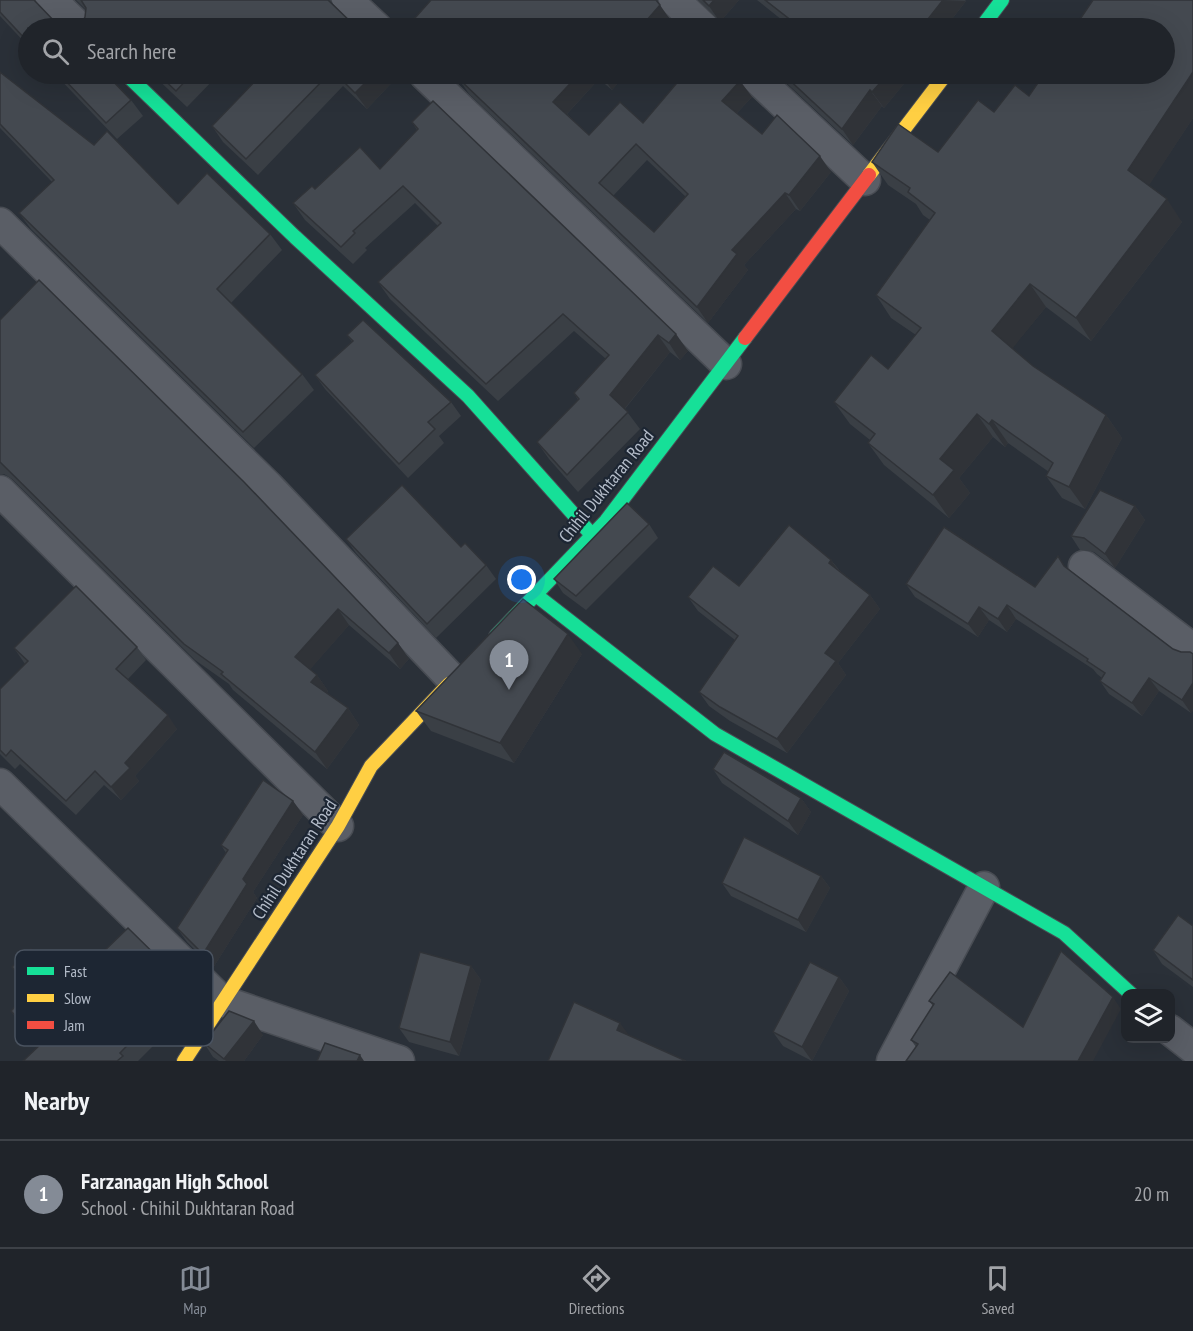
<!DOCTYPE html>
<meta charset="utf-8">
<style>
:root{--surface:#20242a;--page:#282c32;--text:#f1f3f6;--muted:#a2a4a8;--line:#3d4147;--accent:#848b96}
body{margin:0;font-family:"PT Sans Narrow",sans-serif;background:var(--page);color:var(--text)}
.controls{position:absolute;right:18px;bottom:18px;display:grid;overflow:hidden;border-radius:12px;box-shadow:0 6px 24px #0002}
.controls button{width:54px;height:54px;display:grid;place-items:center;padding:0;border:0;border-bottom:2px solid var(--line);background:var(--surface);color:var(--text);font:30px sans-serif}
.you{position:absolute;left:522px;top:580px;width:21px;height:21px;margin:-15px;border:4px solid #fff;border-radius:50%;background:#1a73e8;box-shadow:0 0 0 9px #1a73e833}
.badge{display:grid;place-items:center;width:39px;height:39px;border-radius:50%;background:var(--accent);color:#fff;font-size:20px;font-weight:700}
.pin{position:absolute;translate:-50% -50px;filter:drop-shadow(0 2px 3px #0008)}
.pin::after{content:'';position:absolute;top:32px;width:21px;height:18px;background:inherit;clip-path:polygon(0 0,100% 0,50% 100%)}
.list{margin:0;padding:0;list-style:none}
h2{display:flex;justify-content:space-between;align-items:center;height:78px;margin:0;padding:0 24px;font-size:26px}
h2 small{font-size:20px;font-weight:400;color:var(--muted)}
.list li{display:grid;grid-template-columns:39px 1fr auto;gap:18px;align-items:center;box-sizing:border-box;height:108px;padding:0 24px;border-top:2px solid var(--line)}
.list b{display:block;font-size:22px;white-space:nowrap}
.list p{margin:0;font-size:20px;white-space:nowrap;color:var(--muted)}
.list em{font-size:20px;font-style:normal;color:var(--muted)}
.icon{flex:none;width:33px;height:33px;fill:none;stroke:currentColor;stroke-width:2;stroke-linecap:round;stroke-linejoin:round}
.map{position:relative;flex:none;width:1193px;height:1061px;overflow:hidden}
.search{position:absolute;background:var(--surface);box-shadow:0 6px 24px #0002;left:18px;right:18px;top:18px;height:66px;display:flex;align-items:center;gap:15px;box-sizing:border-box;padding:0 21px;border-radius:33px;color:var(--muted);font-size:22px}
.sheet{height:186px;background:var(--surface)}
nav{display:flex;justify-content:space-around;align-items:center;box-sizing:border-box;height:84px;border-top:2px solid var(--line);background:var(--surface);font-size:16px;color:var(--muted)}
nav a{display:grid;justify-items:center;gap:3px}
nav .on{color:var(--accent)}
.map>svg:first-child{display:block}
</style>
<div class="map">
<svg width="1193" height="1061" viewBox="0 0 1193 1061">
<rect width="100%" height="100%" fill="#2a3038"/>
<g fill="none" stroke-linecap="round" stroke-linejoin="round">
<g stroke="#484c53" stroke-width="33">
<g id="street">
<polyline points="51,0 80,28"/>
<polyline points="347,0 377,28"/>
<polyline points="674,0 704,28"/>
<polyline points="424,74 726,364"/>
<polyline points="752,74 865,180"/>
<polyline points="0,223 268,486 453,680"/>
<polyline points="0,491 338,826"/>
<polyline points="1084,566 1193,649"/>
<polyline points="0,784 222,1001 399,1061"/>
<polyline points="1170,1030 1193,1048"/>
<polyline points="892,1061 984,887"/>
</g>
</g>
<g stroke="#484c53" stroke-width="16">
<g id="fast">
<polyline points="981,28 1002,0"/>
<polyline points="126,74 295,237 468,396 592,535"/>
<polyline points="536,595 715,734 1064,933 1131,994"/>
<polyline points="496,636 606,521 745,338"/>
</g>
</g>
<g stroke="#484c53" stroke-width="16">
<g id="slow">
<polyline points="869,175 946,74"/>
<polyline points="184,1061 338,826 371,766 449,684"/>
</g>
</g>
<g stroke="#484c53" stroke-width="16">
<polyline id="jam" points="745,338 869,175"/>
</g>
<use href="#street" stroke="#5a5e66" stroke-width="30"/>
<use href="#fast" stroke="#16e098" stroke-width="14"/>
<use href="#slow" stroke="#ffcf43" stroke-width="14"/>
<use href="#jam" stroke="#f24e42" stroke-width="14"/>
</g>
<g fill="#3a3f45" fill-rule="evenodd">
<polygon points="0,0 28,28 28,46 0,16"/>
<polygon points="76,0 331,0 333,4 354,25 362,28 73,28 81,24 85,17 85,9"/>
<polygon points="698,0 739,0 720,22"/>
<polygon points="757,0 965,0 966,1 945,28 792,28"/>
<polygon points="1193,0 1193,118 1148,186 1182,222 1091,341 1046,307 1012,348 1033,366 1106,415 1122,438 1085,509 1062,498 1046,476 1049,472 1008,443 1005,447 993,437 959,478 970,493 949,518 884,465 868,443 870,440 850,424 834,402 888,369 916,335 891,318 876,295 930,220 923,215 916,204 888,185 872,162 938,152 994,112 1029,96"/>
<polygon points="0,72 94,145 178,204 270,234 282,250 231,303 302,374 314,390 254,448 31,229 19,213 52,182 0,128"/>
<polygon points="55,74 108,74 108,75 131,100 143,116 117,139"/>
<polygon points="152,74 219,74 187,107"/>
<polygon points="262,74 400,74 367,109 343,86 258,175 223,142 212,126"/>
<path d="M450,74H626L612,90L599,79L567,114L589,135L643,123L680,79L676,74L740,81L752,97L737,113L762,134L831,172L800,211L796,209L744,265L748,270L708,323L469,94L463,85ZM647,160L686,197L654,232L613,196Z"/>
<polygon points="778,74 912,74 884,108 882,106 853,145 780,77"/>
<polygon points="412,122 688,351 680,360 670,352 625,409 640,429 578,492 549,459 537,442 578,400 574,393 606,359 574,331 498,401 390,299 378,282 438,226 415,203 365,248 367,250 353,264 305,220 293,203 315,189 380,169 417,130"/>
<polygon points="0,320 398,643 409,659 400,669 349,625 310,669 317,675 328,691 327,693 348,708 359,725 327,769 233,690 229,684 195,660 12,479 4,474 0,475"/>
<polygon points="347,335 451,402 461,416 439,436 444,443 408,478 325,389 315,375 352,342"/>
<polygon points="1135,506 1145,520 1115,568 1094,552 1080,550 1071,536"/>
<polygon points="649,524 658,538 586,610 563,593 554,579"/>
<polygon points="346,539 461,547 486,565 496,579 436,638 356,553"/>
<polygon points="831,560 840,571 870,595 880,609 838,663 846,675 787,753 730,721 709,706 699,692 735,640 698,611 688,597 739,586"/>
<polygon points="1067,568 1173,649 1191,713 1159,691 1142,716 1109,694 1100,681 1102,678 1097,674 1093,669 1016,619 1007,632 989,620 978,637 915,597 906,584 1035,587"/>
<polygon points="137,647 146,660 128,679 177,729 135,776 139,781 121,800 104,785 76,815 20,764 15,769 0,754 0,689 25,664 14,648"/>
<polygon points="582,654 514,763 431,731 416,711"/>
<polygon points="713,769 801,798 811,812 798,835 722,783"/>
<polygon points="293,801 303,815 253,892 257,898 213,968 187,942 177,928 226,853 221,845"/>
<polygon points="821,876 830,888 806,932 731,896 722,883"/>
<polygon points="1193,926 1193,987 1162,964 1153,950"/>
<polygon points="471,966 481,980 459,1056 409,1042 399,1028"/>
<polygon points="12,967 68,986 186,985 198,1001 138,1061 23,1061 40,1045 22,1027 11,1011 31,991 24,983"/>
<polygon points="839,977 849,991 812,1061 783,1046 773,1032"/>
<polygon points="929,1001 1023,1027 1121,1009 916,1047 911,1040 933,1006"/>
<polygon points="263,1035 244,1061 219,1061 213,1057 204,1043"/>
</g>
<g fill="#303338">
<polygon points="714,0 739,0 720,22 709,6"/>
<polygon points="943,0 966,1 945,28 921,28"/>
<polygon points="660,5 671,21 664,28 640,28"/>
<polygon points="1193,72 1193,118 1144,193 1128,170"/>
<polygon points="374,74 400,74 367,109 355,93"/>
<polygon points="579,74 595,74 599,79 564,117 553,102"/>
<polygon points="601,74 626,74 612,90"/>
<polygon points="888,74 912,74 884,108 872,92"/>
<polygon points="740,81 752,97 734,116 722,101"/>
<polygon points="870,90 882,106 853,145 842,129"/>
<polygon points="820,156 831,172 800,211 789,195"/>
<polygon points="785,193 796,209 744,265 748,270 708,323 697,307 732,250"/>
<polygon points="1167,199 1182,222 1091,341 1076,318"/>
<polygon points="1030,284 1046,307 1008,354 992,331"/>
<polygon points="676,334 688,351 680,360 669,343"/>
<polygon points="658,335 670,352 622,412 610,395"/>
<polygon points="977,414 993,437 959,478 970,493 949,518 933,495 940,459"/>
<polygon points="1106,415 1122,438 1085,509 1069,487"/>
<polygon points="992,420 1008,443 1005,447 989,424"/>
<polygon points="1135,506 1145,520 1115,568 1105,554"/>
<polygon points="831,560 841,574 829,563"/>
<polygon points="870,595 880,609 838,663 846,675 787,753 777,739 825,653"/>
<polygon points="1007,605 1016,619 1007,632 998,619"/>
<polygon points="979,607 989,620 978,637 968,624"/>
<polygon points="338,609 349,625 307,673 295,657"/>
<polygon points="568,634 582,654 514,763 500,743"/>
<polygon points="398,643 409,659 400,669 389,653"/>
<polygon points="317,675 328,691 323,698 311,682"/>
<polygon points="1149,678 1159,691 1142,716 1132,703"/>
<polygon points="1193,683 1193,711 1191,713 1182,700"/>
<polygon points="348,708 359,725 327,769 315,752"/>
<polygon points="168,715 177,729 135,776 139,781 121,800 111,787 125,763"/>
<polygon points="801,798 811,812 798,835 788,821"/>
<polygon points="293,801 303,815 253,892 257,898 213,968 203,954 243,879"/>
<polygon points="821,876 830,888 806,932 798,920"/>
<polygon points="471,966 481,980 459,1056 450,1042"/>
<polygon points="839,977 849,991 812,1061 802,1047"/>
<polygon points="1113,997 1121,1009 1093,1061 1078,1061"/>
<polygon points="254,1021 263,1035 244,1061 226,1061 224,1059"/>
<polygon points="620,1023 631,1038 617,1030"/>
<polygon points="360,1055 364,1061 357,1061"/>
</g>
<g fill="#444950" stroke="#303338" stroke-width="1.5" fill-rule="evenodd">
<polygon points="0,0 34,0 57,24 64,28 28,28 28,42 0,12"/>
<polygon points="81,0 328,0 354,25 362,28 246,28 240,23 235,28 73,28 81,24 85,17 86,8"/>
<polygon points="431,0 656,0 660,5 640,28 406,28"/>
<polygon points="703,0 714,0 709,6"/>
<polygon points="765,0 943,0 921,28 795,28 797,25"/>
<polygon points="1093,0 1193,0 1193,72 1128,170 1167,199 1076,318 1030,284 992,331 1033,366 1106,415 1069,487 1046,476 1053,463 992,420 989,424 977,414 940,459 954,470 933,495 868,443 875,434 834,402 871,355 888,369 921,328 876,295 935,213 908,192 910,188 872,162 898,124 938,152 978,100 994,112 1015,85 1029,96 1044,74 1164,74 1164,28 1074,28"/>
<polygon points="0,72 94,145 107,131 178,204 207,173 270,234 217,289 302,374 243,432 19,213 54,180 0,124"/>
<polygon points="59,74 106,74 131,100 106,123"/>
<polygon points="158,74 192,74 176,91"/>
<polygon points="262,74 329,74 246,159 212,126"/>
<polygon points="336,74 374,74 355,93"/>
<path d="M457,74H579L553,102L589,135L620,102L643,123L681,78L676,74H733L740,81L722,101L762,134L777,115L820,156L789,195L785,193L732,250L737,254L697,307L458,78L460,76ZM636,144L688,194L654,232L599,183Z"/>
<polygon points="783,74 888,74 872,92 870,90 842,129"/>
<polygon points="433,101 676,334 669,343 658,335 610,395 628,412 567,475 537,442 579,399 574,393 609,355 563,314 486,384 378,282 441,223 403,186 353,231 355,233 341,247 293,203 312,186 315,189 360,147 380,169 418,129 412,122"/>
<polygon points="39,280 244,482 398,643 389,653 338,609 295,657 317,675 311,682 348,708 315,752 221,674 223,672 184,644 0,462 0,320"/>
<polygon points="363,320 451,402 428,422 435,429 399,464 315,375 353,341 347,335"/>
<polygon points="402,485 461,547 465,543 486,565 427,624 346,539"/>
<polygon points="1100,490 1135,506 1105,554 1084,538 1071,536"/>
<polygon points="627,503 649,524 576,596 554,579"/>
<polygon points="789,525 831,560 829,563 870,595 825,653 836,661 777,739 720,707 699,692 738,636 688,597 713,566 739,586"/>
<polygon points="944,527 1035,587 1058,556 1064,566 1173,649 1181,652 1190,652 1193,654 1193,683 1182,700 1149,678 1132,703 1100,681 1105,673 1087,661 1088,659 1007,605 998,619 979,607 968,624 906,584"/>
<polygon points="76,586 137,647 116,669 168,715 125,763 130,768 111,787 95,771 66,801 11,750 6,756 0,750 0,689 28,661 14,648"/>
<polygon points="523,599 568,634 500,743 416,711"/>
<polygon points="724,752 801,798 788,821 713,769"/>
<polygon points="263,780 293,801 243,879 247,884 203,954 177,928 228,850 221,845"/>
<polygon points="744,837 821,876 798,920 722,883"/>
<polygon points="1178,915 1193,926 1193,980 1153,950"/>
<polygon points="128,928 186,985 120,1053 123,1056 117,1061 23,1061 42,1043 11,1011 33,988 12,967 31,949 68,986"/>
<polygon points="1061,951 1113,997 1078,1061 906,1061 918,1044 911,1040 934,1004 929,1001 950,972 1023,1027"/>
<polygon points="420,952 471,966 450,1042 399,1028"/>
<polygon points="810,962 839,977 802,1047 773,1032"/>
<polygon points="574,1002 620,1023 617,1030 686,1061 548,1061"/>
<polygon points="229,1011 254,1021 224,1059 204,1043"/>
<polygon points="325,1043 360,1055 357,1061 317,1061"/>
</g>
<g text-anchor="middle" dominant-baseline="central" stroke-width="4.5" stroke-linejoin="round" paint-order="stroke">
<g font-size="18" fill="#b4bcc9" stroke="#1d2633">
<text transform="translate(606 486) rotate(-51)">Chihil Dukhtaran Road</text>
<text transform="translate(294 859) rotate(-57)">Chihil Dukhtaran Road</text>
</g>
</g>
<rect x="15" y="950" width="198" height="96" rx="9" fill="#1d2633" stroke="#4a5360" stroke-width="1.5"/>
<rect x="27" y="967" width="27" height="8" fill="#16e098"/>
<rect x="27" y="994" width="27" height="8" fill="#ffcf43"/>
<rect x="27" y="1021" width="27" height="8" fill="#f24e42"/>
<g font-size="16" fill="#b4bcc9">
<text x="64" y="977">Fast</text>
<text x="64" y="1004">Slow</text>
<text x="64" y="1031">Jam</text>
</g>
</svg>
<div class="controls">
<button><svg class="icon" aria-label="layers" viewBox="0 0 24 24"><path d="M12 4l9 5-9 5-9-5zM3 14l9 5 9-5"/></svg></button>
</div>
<div class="you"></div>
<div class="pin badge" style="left:509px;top:690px">1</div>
<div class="search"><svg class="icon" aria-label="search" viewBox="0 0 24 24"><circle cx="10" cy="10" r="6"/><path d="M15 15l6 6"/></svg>Search here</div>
</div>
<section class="sheet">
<h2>Nearby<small></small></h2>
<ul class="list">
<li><span class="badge">1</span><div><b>Farzanagan High School</b><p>School · Chihil Dukhtaran Road</p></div><em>20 m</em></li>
</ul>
</section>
<nav>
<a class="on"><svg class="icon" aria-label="map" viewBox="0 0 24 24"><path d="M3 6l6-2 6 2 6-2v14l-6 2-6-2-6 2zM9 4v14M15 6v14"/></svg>Map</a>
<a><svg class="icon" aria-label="directions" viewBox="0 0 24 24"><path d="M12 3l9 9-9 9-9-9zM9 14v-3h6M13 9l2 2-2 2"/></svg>Directions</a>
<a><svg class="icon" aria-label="saved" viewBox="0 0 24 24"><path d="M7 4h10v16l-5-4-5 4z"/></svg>Saved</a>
</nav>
